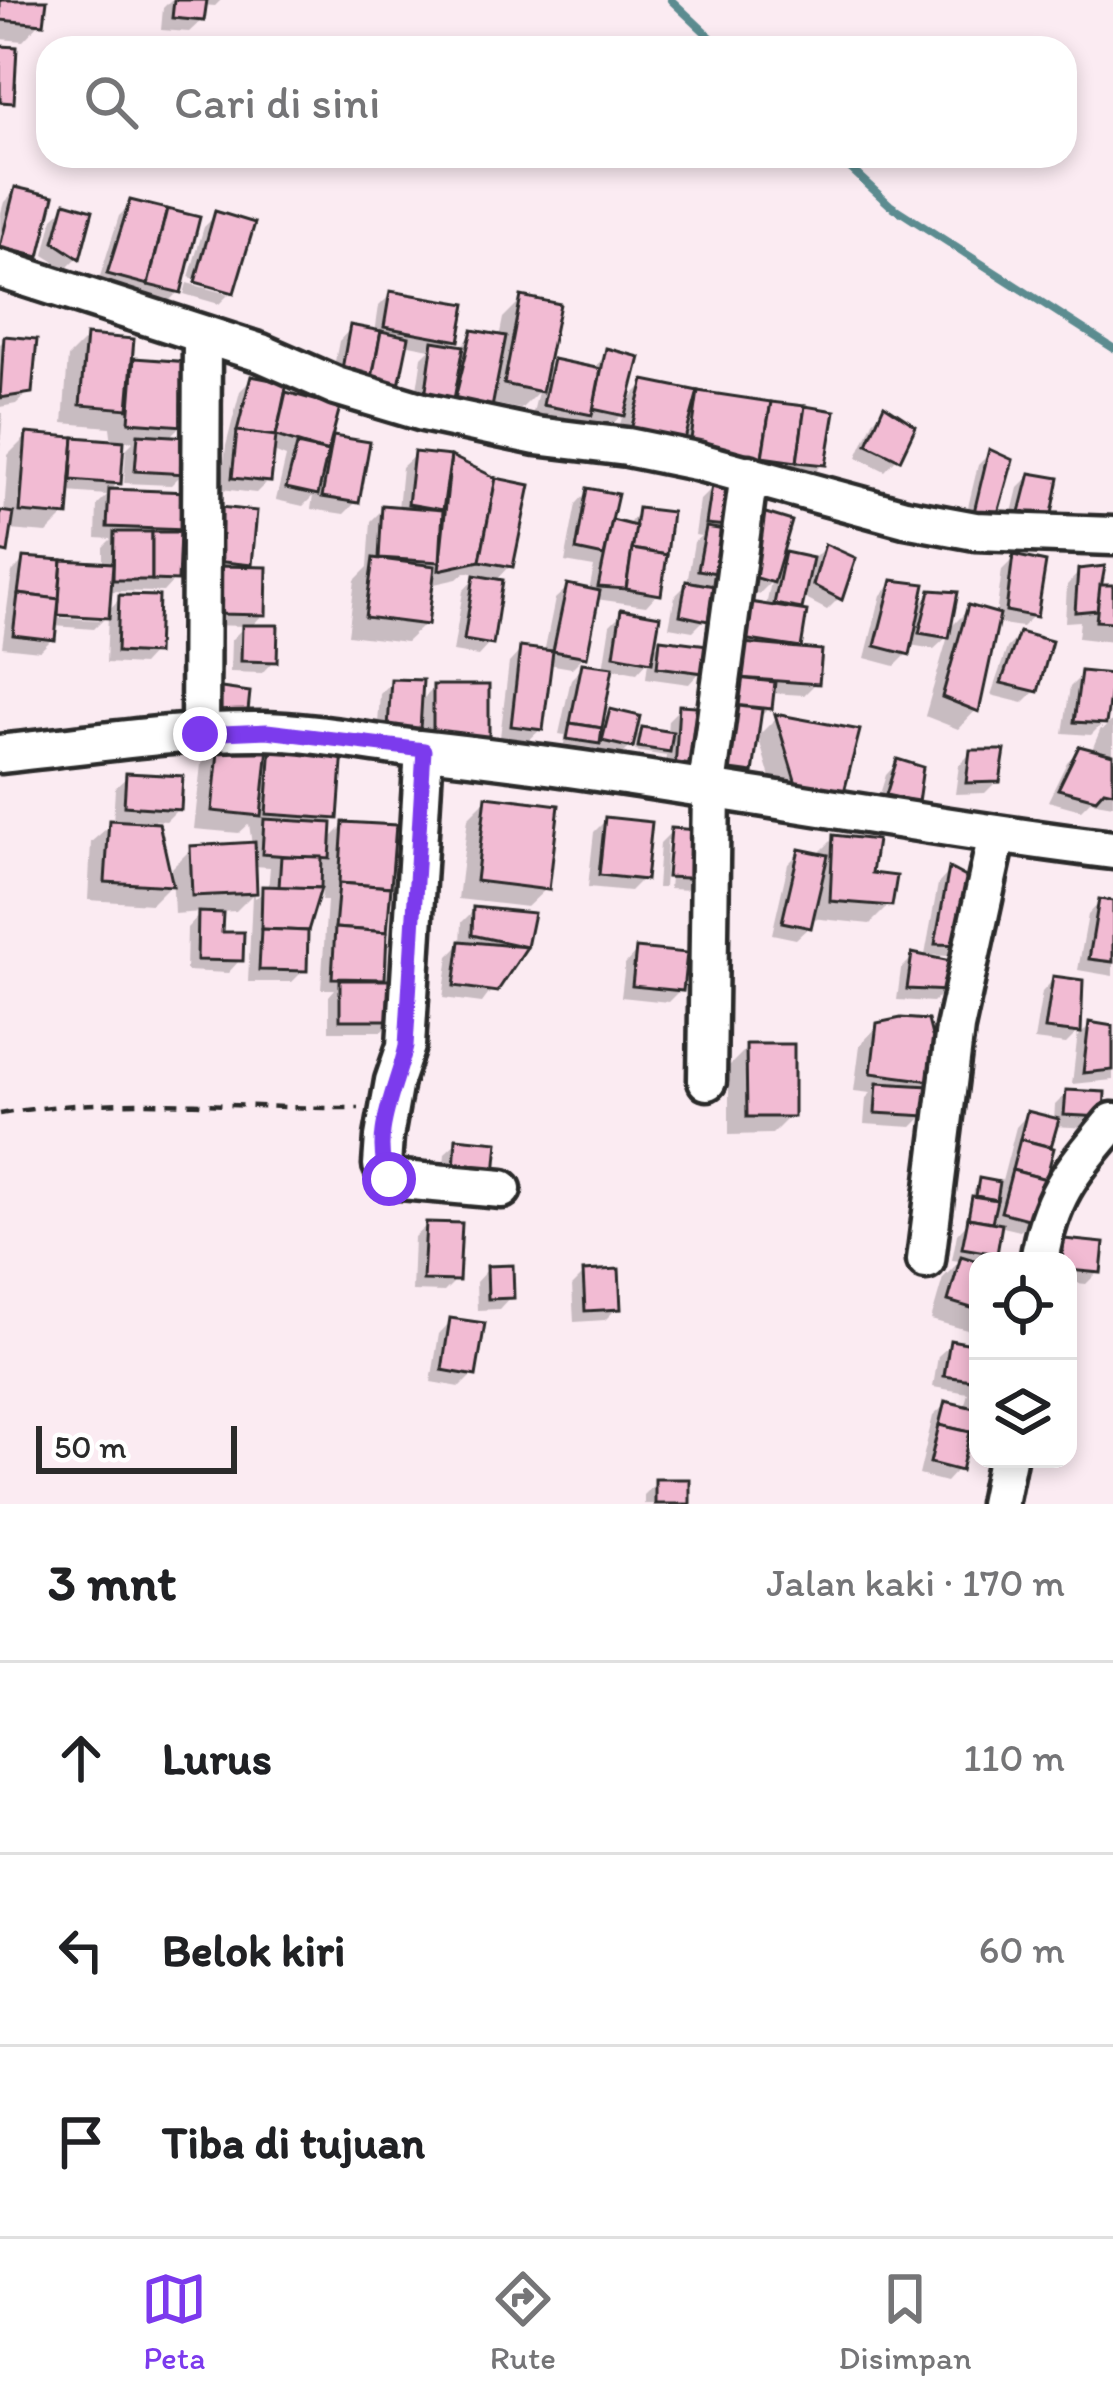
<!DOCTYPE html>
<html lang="id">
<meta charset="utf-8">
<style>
:root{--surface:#fff;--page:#f2f2f2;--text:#202124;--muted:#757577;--line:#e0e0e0;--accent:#7c3aed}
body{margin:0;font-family:Itim,sans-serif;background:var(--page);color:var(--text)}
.controls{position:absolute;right:36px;bottom:36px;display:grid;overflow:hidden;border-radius:24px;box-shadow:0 6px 18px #0003}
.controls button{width:108px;height:108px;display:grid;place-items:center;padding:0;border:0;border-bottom:3px solid var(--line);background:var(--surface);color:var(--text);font:60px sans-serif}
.scale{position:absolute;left:36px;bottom:30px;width:201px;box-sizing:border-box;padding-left:12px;border:6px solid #2b2b2b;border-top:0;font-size:33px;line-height:42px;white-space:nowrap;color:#2b2b2b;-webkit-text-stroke:9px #fff;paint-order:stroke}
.stop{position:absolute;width:36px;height:36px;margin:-27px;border:9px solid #7c3aed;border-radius:50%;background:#fff}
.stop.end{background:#7c3aed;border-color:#fff;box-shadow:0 3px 12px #0008}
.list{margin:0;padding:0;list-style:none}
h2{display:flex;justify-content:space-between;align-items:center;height:156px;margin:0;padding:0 48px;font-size:51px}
h2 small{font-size:39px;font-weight:400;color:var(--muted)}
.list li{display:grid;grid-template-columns:78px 1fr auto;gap:36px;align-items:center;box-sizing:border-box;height:192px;padding:0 48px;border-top:3px solid var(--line)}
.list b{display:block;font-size:45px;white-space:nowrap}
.list em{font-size:39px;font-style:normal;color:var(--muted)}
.icon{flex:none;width:66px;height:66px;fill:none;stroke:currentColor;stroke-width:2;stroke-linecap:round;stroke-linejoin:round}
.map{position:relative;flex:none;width:1113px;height:1504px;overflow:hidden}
.search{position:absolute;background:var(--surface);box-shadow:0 6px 18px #0003;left:36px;right:36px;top:36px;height:132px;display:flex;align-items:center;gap:30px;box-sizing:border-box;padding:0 42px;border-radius:36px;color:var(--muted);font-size:45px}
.sheet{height:732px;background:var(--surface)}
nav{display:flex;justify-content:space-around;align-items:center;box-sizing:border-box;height:168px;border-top:3px solid var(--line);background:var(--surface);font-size:33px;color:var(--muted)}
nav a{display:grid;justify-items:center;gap:6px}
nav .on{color:var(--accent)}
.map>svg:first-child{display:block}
</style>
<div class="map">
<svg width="1113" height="1504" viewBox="0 0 1113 1504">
<rect width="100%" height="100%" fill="#fbebf2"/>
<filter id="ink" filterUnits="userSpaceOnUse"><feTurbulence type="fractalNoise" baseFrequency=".00833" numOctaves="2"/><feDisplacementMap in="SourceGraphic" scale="24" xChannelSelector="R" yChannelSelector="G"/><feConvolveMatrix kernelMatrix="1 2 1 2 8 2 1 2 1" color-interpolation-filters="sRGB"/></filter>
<g filter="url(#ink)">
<g fill="#0003" fill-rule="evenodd">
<polygon points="0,0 43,0 41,22 23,41 0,39"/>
<polygon points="171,0 221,0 215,6 203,5 202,20 189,32 161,30 163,8"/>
<polygon points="16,190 36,256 24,268 0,262 0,216 4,202"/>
<polygon points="131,204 179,291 166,304 97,286 119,216"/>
<polygon points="66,206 78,257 66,269 44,255 53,218"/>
<polygon points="216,215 232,291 219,304 184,294 187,283 228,294 228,288 189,277 204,227"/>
<polygon points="391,294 456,339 449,347 460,348 473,333 499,338 503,318 522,299 543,373 554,362 593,371 607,352 625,403 645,383 771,405 823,464 811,476 670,464 658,475 610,464 623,413 610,427 582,420 577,426 532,417 538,392 521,409 489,403 412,422 422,357 430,349 404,344 331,382 339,341 351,328 375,333 379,306"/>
<path d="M87,338L129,360L186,365L181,425L167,439L183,473L171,485L124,483L126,449L134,441L121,440L118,483L108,492L186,495L184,529L177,536L175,579L163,592L108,591L107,612L120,598L154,652L142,665L106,663L108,615L94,629L54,626L52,639L40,651L2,647L12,572L24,560L103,565V547L111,539L96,538L97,505L107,495L67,492L66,514L47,533L9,530L5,551L0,557V514H4L8,455L27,436L112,443L110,427L63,423L68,357ZM43,611L99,614V620L43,617Z"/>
<polygon points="5,339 29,392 16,404 0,407 0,344"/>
<polygon points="252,379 282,394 336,409 329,438 366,445 356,502 344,514 311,509 313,496 303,506 276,500 286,457 271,451 268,481 256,493 221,489 226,446 240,391"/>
<polygon points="884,409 897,458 885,471 857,457 873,421"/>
<polygon points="0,413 3,413 0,451"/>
<polygon points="990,453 995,516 964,524 978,465"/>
<polygon points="415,455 450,459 493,481 510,566 495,582 490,643 478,656 453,652 463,591 479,574 465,572 457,579 430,585 425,624 406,642 348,635 355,580 368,567 371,521 384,508 398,509 402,467"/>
<polygon points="1030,476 1035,535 1009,525 1018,488"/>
<polygon points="712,488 739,493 727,574 711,586 705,619 693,631 669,627 675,596 687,584 694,542 701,536 695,535 700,500"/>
<polygon points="588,491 608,522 627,526 639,511 658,593 646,606 596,599 584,656 572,668 548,664 541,729 528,741 500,737 509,663 521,650 544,653 555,599 568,587 589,591 594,567 565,562 576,504"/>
<polygon points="222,510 249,563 243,569 263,614 250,628 274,660 262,673 230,672 231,640 245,626 208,625 209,522"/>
<polygon points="825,547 839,598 827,610 802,597 799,611 803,613 797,651 816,683 804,695 771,693 769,708 757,720 750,772 737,784 664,782 666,756 635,751 637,740 618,759 592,753 593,748 564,744 565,735 559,734 571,679 583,667 603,669 610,625 622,613 650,653 661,642 701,671 689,684 646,678 648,661 637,673 610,668 600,723 611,712 631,742 643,730 667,734 668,720 680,708 714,710 726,649 766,606 771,582 759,594 730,585 776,565 786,555 812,560"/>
<polygon points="1014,558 1034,615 1022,627 995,623 976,710 958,729 925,716 948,636 934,649 910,645 908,653 895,666 865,658 881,595 893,583 917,607 931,593 948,630 969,609 996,616 1002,570"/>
<polygon points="1079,572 1098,588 1113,588 1113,642 1078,638 1080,621 1065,622 1067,585"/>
<polygon points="1020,635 1035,691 1023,703 991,695 1007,648"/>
<polygon points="1082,675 1103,723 1091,735 1063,733 1070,687"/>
<polygon points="392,682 418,704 434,688 486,738 422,750 422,723 405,741 377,739 380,694"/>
<polygon points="776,718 856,733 841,790 822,809 778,805 758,736"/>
<polygon points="1113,720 1113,805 1090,801 1081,810 1048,801 1067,762 1080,749 1091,752 1102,726 1102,730"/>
<path d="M224,741L226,746L269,750L272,747L335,818L329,824L328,841L344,825L393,828L381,982L394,1018L382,1031H329V996L335,989H321L327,901H321L323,881L305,931L304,970L292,982H248L252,895L236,911L220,912L219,935L240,960L228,973L186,971L187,928L202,912L174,914L172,868L191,849L252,845L249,824L239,833L194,829L201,764ZM253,866L270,867L268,890L255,898Z"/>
<polygon points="971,753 997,781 985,793 955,794 959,765"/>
<polygon points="898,762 915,801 903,813 876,807 886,775"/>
<polygon points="128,776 178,809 166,821 155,820 172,883 151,904 88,900 91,842 113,823 115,788"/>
<polygon points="487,799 546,889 527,907 458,899 468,818"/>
<polygon points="606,820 643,878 630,891 588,887 594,832"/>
<polygon points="672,831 708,833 692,890 669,889 673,840 667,840 664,888 657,888 660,843"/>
<polygon points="834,838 889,905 870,924 811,918 809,927 796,939 772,934 788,864 800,852 816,856"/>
<polygon points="949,872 963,943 950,956 925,955 938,884"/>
<polygon points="1100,902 1113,904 1113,976 1078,970 1088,915"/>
<polygon points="474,910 524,946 482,1003 443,998 449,956 461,944 462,922"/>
<polygon points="637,951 680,990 668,1002 621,997 625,964"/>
<polygon points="913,957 946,989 933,1002 897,1000 901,969"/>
<polygon points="1054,979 1078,1032 1066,1044 1034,1040 1042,992"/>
<polygon points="879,1025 936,1081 925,1091 924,1115 912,1127 864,1124 866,1098 871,1093 854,1091 860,1045"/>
<polygon points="1090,1025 1113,1029 1113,1080 1072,1084 1078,1032 1078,1037"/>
<polygon points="748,1047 791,1115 772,1134 729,1135 729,1066"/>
<polygon points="1067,1093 1101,1116 1088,1128 1054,1126 1032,1219 1020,1231 999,1226 994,1253 986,1261 978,1261 978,1333 931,1320 943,1278 960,1261 952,1260 957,1234 968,1222 965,1222 975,1187 980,1181 1001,1185 1016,1127 1028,1114 1054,1121 1055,1105"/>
<polygon points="458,1141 495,1144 443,1182 445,1153"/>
<polygon points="427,1225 456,1280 444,1292 412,1291 414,1237"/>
<polygon points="1065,1242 1098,1272 1086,1284 1068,1282 1068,1261 1052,1261 1053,1254"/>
<polygon points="488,1269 511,1296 499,1309 477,1310 476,1282"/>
<polygon points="584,1274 617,1308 605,1320 574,1322 572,1286"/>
<polygon points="451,1321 473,1374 460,1387 431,1382 439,1334"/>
<polygon points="951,1344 978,1348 978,1435 964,1445 958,1469 946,1482 919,1475 933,1416 946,1404 964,1408 968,1393 933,1387 938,1356"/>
<polygon points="657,1482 687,1482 687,1504 644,1504 644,1495"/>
</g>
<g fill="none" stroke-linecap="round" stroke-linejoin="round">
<g stroke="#5c8c90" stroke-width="8">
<polyline points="671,0 722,48"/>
<polyline points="837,156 890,205 1113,348"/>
</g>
</g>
<g fill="#f2bbd3" stroke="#2b2b2b" stroke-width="3">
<polygon points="0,0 47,0 44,24 0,20"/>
<polygon points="174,0 207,0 204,21 172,18"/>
<polygon points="0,46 17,47 14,103 0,102"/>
<polygon points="15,187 54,196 39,257 0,247"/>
<polygon points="130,200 167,209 148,285 107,274"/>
<polygon points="65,202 93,210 80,259 54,242"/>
<polygon points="167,209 200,217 181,293 148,285"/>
<polygon points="215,211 255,223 234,293 195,282"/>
<polygon points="390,291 466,304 459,341 384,327"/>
<polygon points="521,296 560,304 542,392 504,384"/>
<polygon points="350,325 381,331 371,386 342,369"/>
<polygon points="472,330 506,336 489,423 451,415"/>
<polygon points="381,331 409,337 396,400 369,394"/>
<polygon points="86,335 134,339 128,409 80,405"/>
<polygon points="4,336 37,339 32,393 0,398"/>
<polygon points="433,341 464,346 451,415 423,411"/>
<polygon points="606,348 640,357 625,416 593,409"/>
<polygon points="134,358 189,362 184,426 129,422"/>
<polygon points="553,359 601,369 592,415 543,405"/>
<polygon points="251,376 287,383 276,436 237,431"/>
<polygon points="644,380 698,391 680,458 627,445"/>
<polygon points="698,391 771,402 762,457 690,446"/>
<polygon points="286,392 340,407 328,452 276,436"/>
<polygon points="771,402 805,406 797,462 762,457"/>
<polygon points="884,405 916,426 900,460 867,444"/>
<polygon points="805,406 835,411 826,465 797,462"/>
<polygon points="237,431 276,436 271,482 232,478"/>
<polygon points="26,433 74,437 68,516 20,512"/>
<polygon points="138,434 189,437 186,474 135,471"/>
<polygon points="333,436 370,442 359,503 322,497"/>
<polygon points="74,437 124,441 121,484 71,480"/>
<polygon points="297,445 328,452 318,495 286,488"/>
<polygon points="989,449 1013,460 997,517 974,512"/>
<polygon points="414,452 451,456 443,510 408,504"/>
<polygon points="451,456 496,478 480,561 439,570"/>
<polygon points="1030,473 1059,478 1050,524 1020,512"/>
<polygon points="496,478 530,485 513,567 480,561"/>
<polygon points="712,485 742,491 738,527 706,524"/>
<polygon points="587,488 618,494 604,556 576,550"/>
<polygon points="109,489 189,492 187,530 107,527"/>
<polygon points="382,505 443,510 440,562 379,558"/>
<polygon points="220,507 257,511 252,565 215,561"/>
<polygon points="638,508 672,512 667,555 632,549"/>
<polygon points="0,511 14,513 8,553 0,551"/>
<polygon points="759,511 792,521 774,583 740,573"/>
<polygon points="612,520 636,526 626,589 598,587"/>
<polygon points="706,527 737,532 729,575 698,570"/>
<polygon points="114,532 152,532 152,580 113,580"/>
<polygon points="152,532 180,532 178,581 152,580"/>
<polygon points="825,544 856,558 842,600 813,585"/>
<polygon points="632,549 667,555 661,595 626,589"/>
<polygon points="785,552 813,558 802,609 774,604"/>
<polygon points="1013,555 1046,562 1037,617 1006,611"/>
<polygon points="23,557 62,560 59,599 18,594"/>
<polygon points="373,558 435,566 428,625 365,617"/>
<polygon points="62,560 113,563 109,618 58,615"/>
<polygon points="220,566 267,567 266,615 219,614"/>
<polygon points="1105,566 1097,610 1075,612 1078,569"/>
<polygon points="474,575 503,580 493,645 464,640"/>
<polygon points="892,580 925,584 910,655 875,646"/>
<polygon points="686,581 714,586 708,621 680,615"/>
<polygon points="567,584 600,591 587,657 553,651"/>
<polygon points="1100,585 1113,585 1113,622 1096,621"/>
<polygon points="930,590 958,592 949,638 919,633"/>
<polygon points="18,594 59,599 55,640 13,635"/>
<polygon points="119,595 159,596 157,654 117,652"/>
<polygon points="743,601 807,611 801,648 736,638"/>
<polygon points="968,605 1000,614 979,712 942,697"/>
<polygon points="621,609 660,616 652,662 614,655"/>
<polygon points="242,625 278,625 277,662 241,661"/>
<polygon points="1019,632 1052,641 1038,692 1001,683"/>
<polygon points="660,639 708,645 704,673 657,667"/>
<polygon points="742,643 822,650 819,684 739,678"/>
<polygon points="520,647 553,651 543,730 511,726"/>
<polygon points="582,663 613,667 602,728 570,723"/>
<polygon points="1081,671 1113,674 1106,724 1074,722"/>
<polygon points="727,677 775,682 772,709 724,704"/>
<polygon points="391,679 423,680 420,730 388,728"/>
<polygon points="433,685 489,685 489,739 433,738"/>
<polygon points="207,686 250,692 246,730 202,726"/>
<polygon points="724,704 762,709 753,773 716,768"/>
<polygon points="679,705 712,707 708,773 675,771"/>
<polygon points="610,709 640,716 633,748 602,741"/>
<polygon points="775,714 860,730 844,792 797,787"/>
<polygon points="570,723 602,728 600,744 567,739"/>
<polygon points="642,727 673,732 670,752 638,747"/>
<polygon points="219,742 268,747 261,816 212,811"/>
<polygon points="271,744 343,749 338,819 266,814"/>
<polygon points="1079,746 1113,755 1113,792 1104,790 1096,799 1058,789"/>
<polygon points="970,750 1005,750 1000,782 966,783"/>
<polygon points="897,759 923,767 918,802 886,795"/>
<polygon points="126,773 183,776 181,810 124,806"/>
<polygon points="486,796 559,805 549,890 476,881"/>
<polygon points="605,817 652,822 646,880 599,875"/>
<polygon points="264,819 332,823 330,859 262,854"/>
<polygon points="109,820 159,823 173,886 105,882"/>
<polygon points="343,822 396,825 391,887 339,883"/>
<polygon points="671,828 711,831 708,879 667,877"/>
<polygon points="833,835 877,840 872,873 897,876 892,906 830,901"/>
<polygon points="255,842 257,893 192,896 190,846"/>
<polygon points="799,849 828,855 811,928 782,922"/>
<polygon points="281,856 322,857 321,888 279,887"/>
<polygon points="949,868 979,884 966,945 935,944"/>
<polygon points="339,883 391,887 387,932 335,928"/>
<polygon points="262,886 321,888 308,931 261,929"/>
<polygon points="1099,899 1113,901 1113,962 1089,959"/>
<polygon points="473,907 534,913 527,947 472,935"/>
<polygon points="198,912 223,913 222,932 244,932 243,961 197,960"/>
<polygon points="335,928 387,932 385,979 332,978"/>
<polygon points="261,929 308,931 307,971 259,970"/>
<polygon points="460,941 527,947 497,992 454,986"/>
<polygon points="636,948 687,953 683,991 632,986"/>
<polygon points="912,953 955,962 949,991 907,989"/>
<polygon points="1053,976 1083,980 1081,1033 1045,1029"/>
<rect x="340" y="980" width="57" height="40"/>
<polygon points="901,1018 928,1020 932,1036 943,1038 939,1082 871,1073 877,1023"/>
<polygon points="1089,1022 1113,1026 1113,1070 1083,1073"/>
<polygon points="746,1044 794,1044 794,1117 747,1117"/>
<polygon points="877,1083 929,1086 927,1116 875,1113"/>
<polygon points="1066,1090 1105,1092 1104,1117 1064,1115"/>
<polygon points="1027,1111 1059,1119 1051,1147 1020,1139"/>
<polygon points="456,1138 498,1142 494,1185 454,1170"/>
<polygon points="1020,1139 1054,1148 1046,1179 1012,1170"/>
<polygon points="1012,1170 1046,1179 1035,1221 1001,1212"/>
<polygon points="979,1178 1000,1182 997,1200 976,1196"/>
<polygon points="972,1196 997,1200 992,1222 968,1218"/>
<polygon points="968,1218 1002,1224 997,1254 962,1248"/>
<polygon points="426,1222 462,1223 459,1281 423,1280"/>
<polygon points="1064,1239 1104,1243 1101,1273 1068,1270 1068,1261 1062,1261"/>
<polygon points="961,1256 978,1261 978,1310 948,1301"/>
<polygon points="513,1265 514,1298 488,1299 487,1266"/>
<polygon points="619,1269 621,1309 585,1311 583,1271"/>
<polygon points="450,1318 485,1323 476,1376 442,1370"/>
<polygon points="950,1340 978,1345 978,1381 944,1376"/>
<polygon points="945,1401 978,1409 978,1434 939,1425"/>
<polygon points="939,1425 970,1432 961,1471 930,1463"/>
<rect x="655" y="1479" width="35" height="25"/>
</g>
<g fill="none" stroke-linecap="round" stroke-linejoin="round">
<g stroke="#2b2b2b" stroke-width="45">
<g id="minor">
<polyline points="0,269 261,353 336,386 423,412 536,436 627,447 696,461 905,518 975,531 1113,536"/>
<polyline points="200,734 202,335"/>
<polyline points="424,750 406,1046 394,1081 384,1137 382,1165 390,1179 502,1189"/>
<path d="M0,754C87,745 176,730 264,731C315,732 367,743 418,749C651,774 880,821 1113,850"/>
<polyline points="707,786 749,474"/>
<polyline points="707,1081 711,787"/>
<polyline points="926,1260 955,1028 997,835"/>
<path d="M1039,1261C1050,1195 1071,1172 1113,1122"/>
<polyline points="998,1504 1007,1459"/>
</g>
</g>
<path stroke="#2b2b2b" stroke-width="4.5" stroke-dasharray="12 9" stroke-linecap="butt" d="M0,1114C114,1093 243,1109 359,1108"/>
<use href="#minor" stroke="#fff" stroke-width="36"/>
</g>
</g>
<g fill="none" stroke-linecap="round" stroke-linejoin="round" filter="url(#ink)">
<path stroke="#7c3aed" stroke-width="15" d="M200,734L267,731L424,750L406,1046C397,1087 369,1138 389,1179"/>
</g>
</svg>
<div class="controls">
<button><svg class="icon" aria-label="locate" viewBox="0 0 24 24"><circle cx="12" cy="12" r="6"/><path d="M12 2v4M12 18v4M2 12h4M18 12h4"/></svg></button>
<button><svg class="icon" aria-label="layers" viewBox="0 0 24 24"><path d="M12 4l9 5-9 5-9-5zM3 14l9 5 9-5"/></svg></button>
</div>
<div class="scale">50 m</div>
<div class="stop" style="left:389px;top:1179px"></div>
<div class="stop end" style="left:200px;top:734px"></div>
<div class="search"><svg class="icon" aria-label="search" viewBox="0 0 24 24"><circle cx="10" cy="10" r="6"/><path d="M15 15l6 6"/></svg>Cari di sini</div>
</div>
<section class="sheet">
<h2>3 mnt<small>Jalan kaki · 170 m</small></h2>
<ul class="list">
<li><svg class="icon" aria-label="ahead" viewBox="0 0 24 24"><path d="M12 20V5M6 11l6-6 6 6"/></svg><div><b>Lurus</b></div><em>110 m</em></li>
<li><svg class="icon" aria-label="left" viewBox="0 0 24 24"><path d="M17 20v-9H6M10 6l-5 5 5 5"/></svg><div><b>Belok kiri</b></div><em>60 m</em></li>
<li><svg class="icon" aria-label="arrive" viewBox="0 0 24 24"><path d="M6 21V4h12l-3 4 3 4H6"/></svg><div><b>Tiba di tujuan</b></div></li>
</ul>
</section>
<nav>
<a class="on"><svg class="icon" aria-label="map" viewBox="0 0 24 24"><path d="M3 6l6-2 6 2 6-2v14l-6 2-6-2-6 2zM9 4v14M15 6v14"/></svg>Peta</a>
<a><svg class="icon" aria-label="directions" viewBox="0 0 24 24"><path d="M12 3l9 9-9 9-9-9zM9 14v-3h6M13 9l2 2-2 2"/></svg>Rute</a>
<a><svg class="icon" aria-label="saved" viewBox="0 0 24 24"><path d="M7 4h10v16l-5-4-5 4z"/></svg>Disimpan</a>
</nav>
